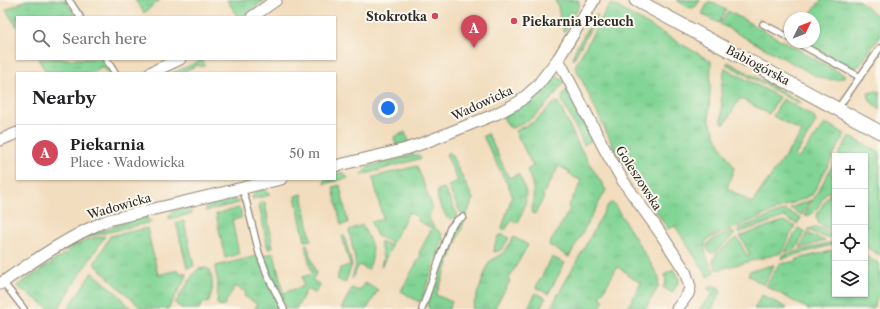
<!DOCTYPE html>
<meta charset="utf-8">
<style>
:root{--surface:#fff;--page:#f2f2f2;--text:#202124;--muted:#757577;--line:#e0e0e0;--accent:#d1495b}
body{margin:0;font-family:"Libre Caslon Text",serif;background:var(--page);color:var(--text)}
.controls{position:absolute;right:12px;bottom:12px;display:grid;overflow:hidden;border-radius:0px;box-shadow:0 1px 3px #0004}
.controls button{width:36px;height:36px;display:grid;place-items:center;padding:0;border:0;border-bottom:1px solid var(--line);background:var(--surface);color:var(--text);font:20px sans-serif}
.compass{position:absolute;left:784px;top:12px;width:36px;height:36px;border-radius:50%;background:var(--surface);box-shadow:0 1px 3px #0004;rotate:47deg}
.you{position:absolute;left:388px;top:108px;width:14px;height:14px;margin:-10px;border:3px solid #fff;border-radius:50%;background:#1a73e8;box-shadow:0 0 0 6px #1a73e833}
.badge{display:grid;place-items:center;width:26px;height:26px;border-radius:50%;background:var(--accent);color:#fff;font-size:13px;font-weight:700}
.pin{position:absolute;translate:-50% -33px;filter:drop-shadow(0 1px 2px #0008)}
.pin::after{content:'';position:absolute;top:21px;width:14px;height:12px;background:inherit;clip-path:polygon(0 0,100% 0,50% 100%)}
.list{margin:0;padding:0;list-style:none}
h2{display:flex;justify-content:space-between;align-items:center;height:52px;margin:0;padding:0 16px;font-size:17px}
h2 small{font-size:13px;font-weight:400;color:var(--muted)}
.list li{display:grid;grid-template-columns:26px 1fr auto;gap:12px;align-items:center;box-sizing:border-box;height:56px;padding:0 16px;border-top:1px solid var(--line)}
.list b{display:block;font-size:15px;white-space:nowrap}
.list p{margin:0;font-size:13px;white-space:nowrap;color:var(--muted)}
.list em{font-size:13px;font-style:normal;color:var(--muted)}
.icon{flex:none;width:22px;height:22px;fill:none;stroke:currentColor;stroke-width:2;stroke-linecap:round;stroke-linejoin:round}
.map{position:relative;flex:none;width:880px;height:309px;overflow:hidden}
.search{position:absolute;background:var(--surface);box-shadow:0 1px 3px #0004;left:16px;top:16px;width:320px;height:44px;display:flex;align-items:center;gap:10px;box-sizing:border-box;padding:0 14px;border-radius:0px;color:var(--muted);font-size:15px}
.panel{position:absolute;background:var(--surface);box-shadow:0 1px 3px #0004;left:16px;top:72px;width:320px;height:108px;border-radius:0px}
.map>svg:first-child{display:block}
</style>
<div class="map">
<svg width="880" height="309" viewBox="0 0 880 309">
<defs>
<pattern id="grass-tufts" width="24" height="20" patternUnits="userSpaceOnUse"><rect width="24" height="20" fill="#82d495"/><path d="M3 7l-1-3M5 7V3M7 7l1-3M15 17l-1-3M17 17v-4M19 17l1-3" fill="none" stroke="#70b681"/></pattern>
</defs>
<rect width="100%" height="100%" fill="#fbf7ec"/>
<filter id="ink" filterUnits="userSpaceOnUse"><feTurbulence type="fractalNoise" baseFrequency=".025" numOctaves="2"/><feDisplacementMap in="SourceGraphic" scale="8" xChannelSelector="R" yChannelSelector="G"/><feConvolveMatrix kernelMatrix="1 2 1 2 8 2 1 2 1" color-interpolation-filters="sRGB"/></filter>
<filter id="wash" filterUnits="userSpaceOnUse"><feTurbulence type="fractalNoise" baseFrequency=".012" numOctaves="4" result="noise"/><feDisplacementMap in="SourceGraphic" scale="16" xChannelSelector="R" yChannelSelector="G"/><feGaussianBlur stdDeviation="0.9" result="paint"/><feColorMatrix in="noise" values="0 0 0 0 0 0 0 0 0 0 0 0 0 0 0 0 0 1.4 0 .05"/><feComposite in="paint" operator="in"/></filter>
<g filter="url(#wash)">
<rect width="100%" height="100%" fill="#f2ddbe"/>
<g fill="url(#grass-tufts)" stroke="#568060">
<polygon points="26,0 65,0 76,17 17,17 17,27 6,10"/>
<polygon points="135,0 160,0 144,13"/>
<polygon points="227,0 265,0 241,17 235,17 237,15"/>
<path d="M555,0H579L578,3L580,4L564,32C558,22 561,9 555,0Z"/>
<path d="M676,0H700C693,14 687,6 676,0Z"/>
<path d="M821,0H858L880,18V36L860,65C856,68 854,69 850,68L805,42H814V18H807Z"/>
<polygon points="709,1 726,10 719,23 703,15 703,12"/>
<path d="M612,4L711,61L709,119L717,139L734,168L727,188L752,203L802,132L773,116L783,99L814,117L816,122L795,156L798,159L826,123L845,134L812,195L708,239C700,247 709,264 715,272L708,277L675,226L668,229L615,150L575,66L607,8Z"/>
<path d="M728,11L846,76C836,82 826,80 816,76L720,24Z"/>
<polygon points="596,15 598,15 573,60 574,53 576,48"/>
<polygon points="38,59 103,59 112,73 107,73 103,66 92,73 47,73"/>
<polygon points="202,60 205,65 203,67 198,65 180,73 172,73"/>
<polygon points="728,62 801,102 800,104 726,64"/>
<polygon points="725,68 779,97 769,114 740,98 725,124 722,123 721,87"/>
<path d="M550,76H556L565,82C551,99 534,123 511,128L508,126L503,117L513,111Z"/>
<polygon points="568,88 592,140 584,145 562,100 563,95"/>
<polygon points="877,91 880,92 880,110 870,101 868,93"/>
<path d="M555,102H558L579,146L606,190L569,257L549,245L570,209L568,207L582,181L568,174L570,172L559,166L542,196L544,197L535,214L531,212C535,194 534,186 527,170L533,166L515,131L535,121Z"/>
<polygon points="405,132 409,142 396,145 394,137"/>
<path d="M488,134L509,178L518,174C530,193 527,203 518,223L512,220L505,230L502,228L512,196L511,192L483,136Z"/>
<polygon points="849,136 880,153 880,255 865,247 865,156 838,156"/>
<polygon points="450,152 473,199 466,216 460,212 448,186 458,181 446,154"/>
<polygon points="413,155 418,155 422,158 362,175 363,172 368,167"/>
<path d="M835,161V192H827C819,201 818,216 804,216Z"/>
<polygon points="417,166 432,206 429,219 434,227 442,234 443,240 421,301 419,302 401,291 421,255 419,253 432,228 418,221 419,218 409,212 392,243 377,236 371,222 383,219 373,177"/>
<polygon points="341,173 344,173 348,178 324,184 325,179 335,179 335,174"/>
<polygon points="340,185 348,223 341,225 333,187"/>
<path d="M444,188L458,216L450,219L447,218C443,209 435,201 438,190Z"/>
<path d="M264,189L270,195L252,199C253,191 257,191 264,189Z"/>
<polygon points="302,194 311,240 305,241 295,196"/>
<polygon points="829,194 835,195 835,229 831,230 819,224 816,216"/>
<path d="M227,197L235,200L239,203L205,211C207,200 218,199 227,197Z"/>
<polygon points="811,200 802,215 790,208"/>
<polygon points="265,202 273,248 268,249 259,204"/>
<polygon points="611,203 614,204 659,277 658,287 645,309 627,309 641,283 627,275 628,273 617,267 600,297 604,300 599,309 550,309 608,205"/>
<path d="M184,208L190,211L192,214L169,219C170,210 177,210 184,208Z"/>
<polygon points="238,208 241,210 241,218 232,220 239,254 225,258 216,214"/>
<polygon points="785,210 801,218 797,224 784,217 738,233 738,229"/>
<path d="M140,218H146L152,222L87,237L60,253L59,252C85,234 111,227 140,218Z"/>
<polygon points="465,220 436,295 452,302 449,309 429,309 427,303 452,232 458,224"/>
<polygon points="184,221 194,266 187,268 176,222"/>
<polygon points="783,221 795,226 781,253 721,269 716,269 713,262 715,255 736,238 738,239 747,256 750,255 740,236"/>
<path d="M362,225C371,243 377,250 368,270L359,265L352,279L356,265L349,230Z"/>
<path d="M814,227C820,227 828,231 832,236L829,239L808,230Z"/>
<polygon points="147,228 158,275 178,270 180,273 186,273 187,276 168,309 142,309 94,264 110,236"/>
<polygon points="798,228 805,231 796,249 785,252"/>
<polygon points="731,232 734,233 734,235 714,253 712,253 709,252 707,246 710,241"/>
<polygon points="807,233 825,241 800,248"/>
<polygon points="344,235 352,265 345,283 337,279 340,268 350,265 342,236"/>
<polygon points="501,235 504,235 509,238 502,249 496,252 493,251 498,236"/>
<polygon points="105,236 58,309 50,309 17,286 79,244 89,239"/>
<polygon points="835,236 835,244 781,259 783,255 832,242"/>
<polygon points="514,237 528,245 508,280 510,281 495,307 498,309 472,309 489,262 503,253"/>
<polygon points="380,241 392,246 381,267 383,258"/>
<polygon points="307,244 316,274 312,280 321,285 315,293 307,289 296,309 286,309 281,296 272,280 262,256 274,253 283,293 304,286 302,277 312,274 305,245"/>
<polygon points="835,250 835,294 865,294 865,256 880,264 880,294 872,309 808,309 766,286 779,264 797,261 797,259"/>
<polygon points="257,256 280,309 255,309 257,304 244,296 246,292 235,286 223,307 217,304 218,284 215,268 216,266"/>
<polygon points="552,257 565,263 548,294 536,287"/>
<polygon points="774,265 764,285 748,275 750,271"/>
<path d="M206,268L210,270C213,283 214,291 208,303L203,302L199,309H183L176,304L175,303L195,272L198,269Z"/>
<polygon points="673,269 679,279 678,283 672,293 663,287 666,283 665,274"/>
<polygon points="92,272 120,296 131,309 105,309 100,306 98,309 68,309"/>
<polygon points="365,283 378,290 367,309 341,309 352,288 359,291"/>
<polygon points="714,286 719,288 721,292 712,309 699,309 713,294 707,288"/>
<polygon points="536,293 546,298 539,309 527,309"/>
<polygon points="762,295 787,308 786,309 754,309"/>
</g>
</g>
<g filter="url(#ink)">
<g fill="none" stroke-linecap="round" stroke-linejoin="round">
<g stroke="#8e8474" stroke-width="8">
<g id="service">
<polyline points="69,0 80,17"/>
<polyline points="763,24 790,38"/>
<polyline points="796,42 860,77"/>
<polyline points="106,59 115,73"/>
<polyline points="838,108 880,48"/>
<polyline points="242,188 247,204 259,253 269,279 284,309"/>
<polyline points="3,282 24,309"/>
<polyline points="422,309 450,228 457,220 463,217"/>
</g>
</g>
<g stroke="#8e8474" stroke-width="13">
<g id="minor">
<polyline points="252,17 276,0"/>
<polyline points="558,59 604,148 623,181 659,231 685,271 690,287 688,294 677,309"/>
<polyline points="150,73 180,59"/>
<polyline points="0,140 17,133"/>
<polyline points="335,166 406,149 426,142 496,114 519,102 537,86 558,59 594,0"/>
<path d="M0,284C35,260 69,236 108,220L281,179"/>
</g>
</g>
<g stroke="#8e8474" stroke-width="15">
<polyline id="tertiary" points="636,0 880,132"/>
</g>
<use href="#service" stroke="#fff" stroke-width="5.5"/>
<use href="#minor" stroke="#fff" stroke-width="11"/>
<use href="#tertiary" stroke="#fff" stroke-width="13"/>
</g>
</g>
<g fill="#d1495b" stroke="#fbf7ec" stroke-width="1.5">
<circle cx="435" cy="16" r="4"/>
<circle cx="514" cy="21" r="4"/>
</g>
<g text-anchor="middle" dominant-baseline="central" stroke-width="4" stroke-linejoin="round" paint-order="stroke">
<g font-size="12" font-weight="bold" fill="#2b2b2b" stroke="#fbf7ec" text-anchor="end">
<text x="427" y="16">Stokrotka</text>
<text x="522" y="21" text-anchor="start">Piekarnia Piecuch</text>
</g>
<g font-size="12" fill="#2b2b2b" stroke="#fbf7ec">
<text transform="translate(758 65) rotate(28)">Babiogórska</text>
<text transform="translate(482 103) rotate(-25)">Wadowicka</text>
<text transform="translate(639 178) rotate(57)">Goleszowska</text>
<text transform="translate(119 206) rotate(-16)">Wadowicka</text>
</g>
</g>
</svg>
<div class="controls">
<button>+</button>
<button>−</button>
<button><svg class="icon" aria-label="locate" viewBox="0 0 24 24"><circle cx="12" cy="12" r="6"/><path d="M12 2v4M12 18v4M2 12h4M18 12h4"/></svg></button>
<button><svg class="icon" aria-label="layers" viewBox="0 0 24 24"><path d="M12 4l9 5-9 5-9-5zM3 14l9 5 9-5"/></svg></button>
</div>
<svg class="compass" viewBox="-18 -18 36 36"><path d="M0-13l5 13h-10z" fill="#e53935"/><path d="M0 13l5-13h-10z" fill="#757577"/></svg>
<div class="you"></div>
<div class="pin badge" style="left:474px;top:48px">A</div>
<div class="search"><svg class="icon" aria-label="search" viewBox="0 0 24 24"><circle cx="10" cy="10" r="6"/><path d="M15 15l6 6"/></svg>Search here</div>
<section class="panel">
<h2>Nearby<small></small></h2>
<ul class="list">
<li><span class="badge">A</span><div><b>Piekarnia</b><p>Place · Wadowicka</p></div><em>50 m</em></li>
</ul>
</section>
</div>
